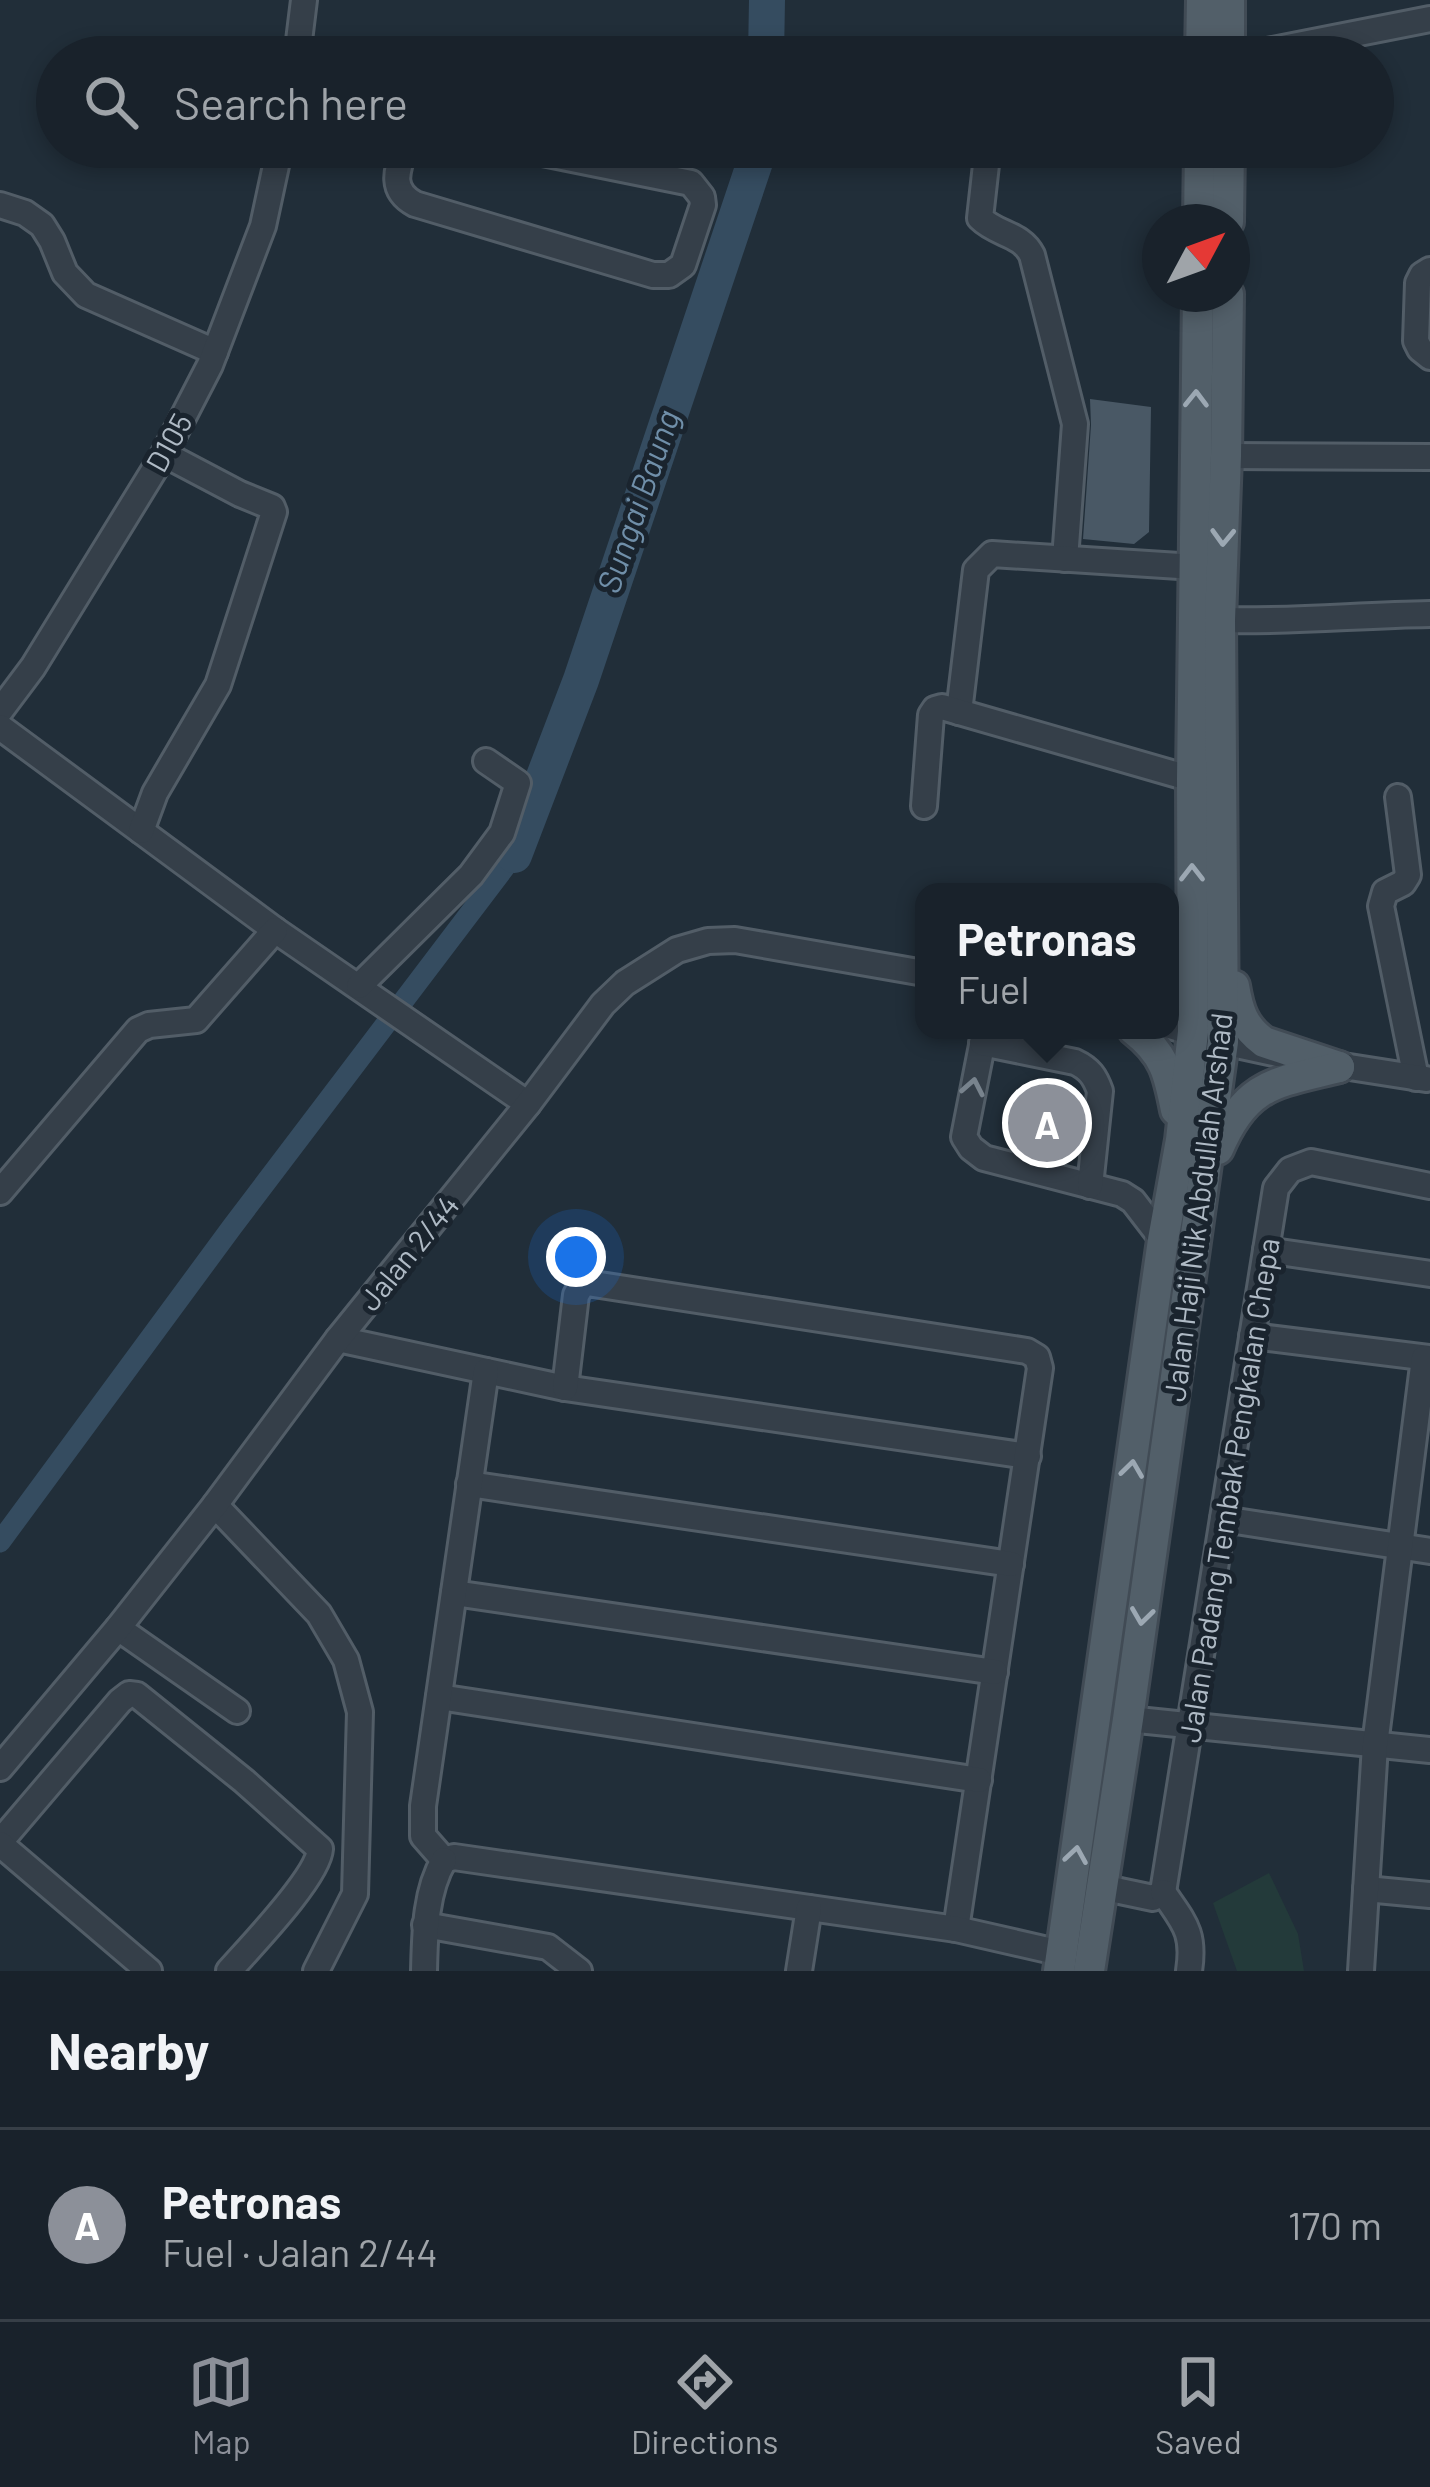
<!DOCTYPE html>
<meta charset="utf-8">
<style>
:root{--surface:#19222b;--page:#262f37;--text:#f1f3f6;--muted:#9fa4a9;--line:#373f47;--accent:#8c9099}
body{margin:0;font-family:Barlow,sans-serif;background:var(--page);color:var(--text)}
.compass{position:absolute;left:1142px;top:204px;width:108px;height:108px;border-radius:50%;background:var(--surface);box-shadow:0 6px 18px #0003;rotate:49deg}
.you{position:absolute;left:576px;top:1257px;width:42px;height:42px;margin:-30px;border:9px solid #fff;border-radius:50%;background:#1a73e8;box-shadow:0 0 0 18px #1a73e833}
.badge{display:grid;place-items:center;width:78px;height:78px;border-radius:50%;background:var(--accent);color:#fff;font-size:39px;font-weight:700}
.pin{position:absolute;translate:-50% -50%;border:6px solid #fff;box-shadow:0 3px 12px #0006}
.popup{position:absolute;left:915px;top:883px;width:264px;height:156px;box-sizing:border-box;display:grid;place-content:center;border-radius:24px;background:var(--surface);filter:drop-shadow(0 3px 9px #0005);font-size:39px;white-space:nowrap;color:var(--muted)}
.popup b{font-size:45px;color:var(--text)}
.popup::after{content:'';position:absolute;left:50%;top:100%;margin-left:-24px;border:24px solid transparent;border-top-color:var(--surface)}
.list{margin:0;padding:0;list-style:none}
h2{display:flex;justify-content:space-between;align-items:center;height:156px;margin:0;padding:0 48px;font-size:51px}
h2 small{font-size:39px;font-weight:400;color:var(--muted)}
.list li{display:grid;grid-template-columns:78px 1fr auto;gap:36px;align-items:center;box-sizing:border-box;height:192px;padding:0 48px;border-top:3px solid var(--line)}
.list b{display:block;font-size:45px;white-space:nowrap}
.list p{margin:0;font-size:39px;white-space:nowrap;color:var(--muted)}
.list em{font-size:39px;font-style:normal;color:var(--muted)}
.icon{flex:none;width:66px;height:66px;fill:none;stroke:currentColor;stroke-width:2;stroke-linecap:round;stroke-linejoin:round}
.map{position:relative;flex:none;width:1430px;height:1971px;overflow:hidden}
.search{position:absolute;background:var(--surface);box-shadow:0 6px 18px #0003;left:36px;right:36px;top:36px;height:132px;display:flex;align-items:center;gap:30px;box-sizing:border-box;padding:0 42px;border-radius:66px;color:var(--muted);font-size:45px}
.sheet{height:348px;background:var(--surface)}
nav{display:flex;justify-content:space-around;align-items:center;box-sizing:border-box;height:168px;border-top:3px solid var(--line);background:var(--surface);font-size:33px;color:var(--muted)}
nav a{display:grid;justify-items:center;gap:6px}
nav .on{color:var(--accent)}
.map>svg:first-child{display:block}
</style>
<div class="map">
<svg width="1430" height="1971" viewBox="0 0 1430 1971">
<rect width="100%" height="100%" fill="#212e39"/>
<polygon fill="#233a3a" points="1269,1873 1298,1934 1304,1971 1237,1971 1213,1903"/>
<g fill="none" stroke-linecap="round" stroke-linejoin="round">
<polyline stroke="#354c60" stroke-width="21" points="0,1542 232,1227 514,855"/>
<g stroke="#354c60" stroke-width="36">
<polyline points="766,57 767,0"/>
<polyline points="514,855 581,680 760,147"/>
</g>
</g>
<polygon fill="#495865" points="1090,399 1151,407 1149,532 1134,544 1083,539 1091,425"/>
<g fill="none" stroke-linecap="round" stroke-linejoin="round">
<g stroke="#525d67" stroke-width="30">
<g id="minor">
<polyline points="297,57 304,0"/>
<polyline points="1237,57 1430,19"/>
<path d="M405,147C397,170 389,190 415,204L653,275H669L683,265L703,205L702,197L691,183L513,147"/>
<path d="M988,147L980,218C997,235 1021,233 1032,255L1075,424L1065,559"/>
<polyline points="0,205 25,213 42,225 52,241 65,273 86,295 215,352"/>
<polyline points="1430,270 1422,275 1418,283 1416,341 1420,349 1430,357"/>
<polyline points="1226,456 1430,457"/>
<path d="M1220,620C1291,622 1360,615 1430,614"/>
<polyline points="0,711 33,667 164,454 210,365 263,226 280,147"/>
<polyline points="959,712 976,570 992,554 1195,567"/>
<polyline points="0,727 275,930 528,1104"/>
<polyline points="1398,797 1408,875 1403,883 1385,892 1381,906 1416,1078"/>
<polyline points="924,806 931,715 935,709 942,707 1192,779"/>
<polyline points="141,831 155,793 218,685 274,512 272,507 240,494 164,454"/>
<polyline points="359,986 471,875 502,833 518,783 486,761"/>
<polyline points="1170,1026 1223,1042 1278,1054"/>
<polyline points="985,1030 964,1137 971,1148 984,1158 1122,1194 1133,1201 1163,1240"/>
<path d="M982,1043L1075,1062C1090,1069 1095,1077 1100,1091L1090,1186"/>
<polyline points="1324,1063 1426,1079"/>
<polyline points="0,1192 138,1030 149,1025 196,1020 275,930"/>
<polyline points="1266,1250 1430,1274"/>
<polyline points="1252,1336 1430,1358"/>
<polyline points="338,1339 565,1388 1028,1456"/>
<polyline points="565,1388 576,1295 582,1285 587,1283 1027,1351 1037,1357 1040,1368 956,1929"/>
<polyline points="469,1484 1011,1564"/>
<polyline points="215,1505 319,1614 346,1660 360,1712 355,1894 316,1971"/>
<polyline points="1223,1519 1430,1551"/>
<polyline points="454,1593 995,1672"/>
<polyline points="118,1628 237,1711"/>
<polyline points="439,1697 979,1780"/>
<polyline points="1128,1719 1430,1750"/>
<polyline points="0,1768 118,1628 215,1505 338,1339 528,1104 603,1004 625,983 677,950 708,941 735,940 924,973"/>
<path d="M0,1842L120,1701L129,1694L137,1695L244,1781L320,1849C318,1877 250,1947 229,1971"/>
<polyline points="0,1844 149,1971"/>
<polyline points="444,1860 454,1857 956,1929 1061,1953"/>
<polyline points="444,1860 423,1836 423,1806 486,1371"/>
<polyline points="1101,1887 1153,1898 1163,1892 1276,1188 1290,1170 1311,1162 1430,1186"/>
<polyline points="1366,1889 1430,1895"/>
<path d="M1163,1892C1184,1923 1195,1932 1189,1971"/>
<polyline points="425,1925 548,1947 579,1971"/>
<path d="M424,1971C425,1935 425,1892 444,1860"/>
<polyline points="799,1971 809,1908"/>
<polyline points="1361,1971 1375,1745 1424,1358"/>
</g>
</g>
<g stroke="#414b55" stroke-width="36">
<g id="major">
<polyline points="1201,57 1202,0"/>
<polyline points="1229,57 1229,0"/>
<polyline points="1199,222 1200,147"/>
<polyline points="1228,222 1229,147"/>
<path d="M1234,986C1238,1010 1243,1027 1264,1042L1339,1067"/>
<path d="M1134,1030C1165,1054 1169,1074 1176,1110"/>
<path d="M1218,1149C1246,1083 1275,1083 1339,1067"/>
<polyline points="1059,1971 1163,1240 1181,1140 1193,1032 1192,779 1198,294"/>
<polyline points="1089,1971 1128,1719 1223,1042 1220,620 1226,456 1228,294"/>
</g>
</g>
<use href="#minor" stroke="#353f49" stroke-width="24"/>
<use href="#major" stroke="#525f69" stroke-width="30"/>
</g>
<defs><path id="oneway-chevron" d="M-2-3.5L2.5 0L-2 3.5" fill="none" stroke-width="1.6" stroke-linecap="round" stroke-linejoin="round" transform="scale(3)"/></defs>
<g stroke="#9ca8b3">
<use href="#oneway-chevron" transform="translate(1196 399) rotate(-89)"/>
<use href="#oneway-chevron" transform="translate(1223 537) rotate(92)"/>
<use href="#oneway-chevron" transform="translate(1192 873) rotate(-90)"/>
<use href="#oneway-chevron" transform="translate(1132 1469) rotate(-82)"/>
<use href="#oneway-chevron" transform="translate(1142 1616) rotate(98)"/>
<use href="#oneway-chevron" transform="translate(1076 1855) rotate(-81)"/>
</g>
<use stroke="#78838d" href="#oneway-chevron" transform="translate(973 1087) rotate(-79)"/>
<g text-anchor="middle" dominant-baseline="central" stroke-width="10" stroke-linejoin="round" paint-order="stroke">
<g font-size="30" fill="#afbac5" stroke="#1a242e">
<text transform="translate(168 442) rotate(-61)">D105</text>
<text transform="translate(1197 1207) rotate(-83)">Jalan Haji Nik Abdullah Arshad</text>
<text transform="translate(408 1252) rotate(-51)">Jalan 2/44</text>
<text transform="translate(1228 1490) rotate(-81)">Jalan Padang Tembak Pengkalan Chepa</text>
</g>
<g font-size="33" font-style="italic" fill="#708fa9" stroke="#1a242e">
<text transform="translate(637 501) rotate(-71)">Sungai Baung</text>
</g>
</g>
</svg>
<svg class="compass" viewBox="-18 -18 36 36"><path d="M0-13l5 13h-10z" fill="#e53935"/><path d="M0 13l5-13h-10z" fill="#9fa4a9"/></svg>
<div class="you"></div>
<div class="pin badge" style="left:1047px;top:1123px">A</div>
<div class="popup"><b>Petronas</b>Fuel</div>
<div class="search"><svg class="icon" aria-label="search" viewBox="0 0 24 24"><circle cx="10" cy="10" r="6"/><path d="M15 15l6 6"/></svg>Search here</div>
</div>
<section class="sheet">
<h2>Nearby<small></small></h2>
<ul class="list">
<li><span class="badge">A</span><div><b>Petronas</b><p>Fuel · Jalan 2/44</p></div><em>170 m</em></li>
</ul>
</section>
<nav>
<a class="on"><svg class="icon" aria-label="map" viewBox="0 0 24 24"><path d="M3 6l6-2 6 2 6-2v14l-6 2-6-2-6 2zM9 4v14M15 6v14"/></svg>Map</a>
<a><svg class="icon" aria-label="directions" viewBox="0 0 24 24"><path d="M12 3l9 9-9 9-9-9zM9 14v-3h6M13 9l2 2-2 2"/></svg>Directions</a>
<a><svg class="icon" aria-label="saved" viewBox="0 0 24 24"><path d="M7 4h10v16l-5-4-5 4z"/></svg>Saved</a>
</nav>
